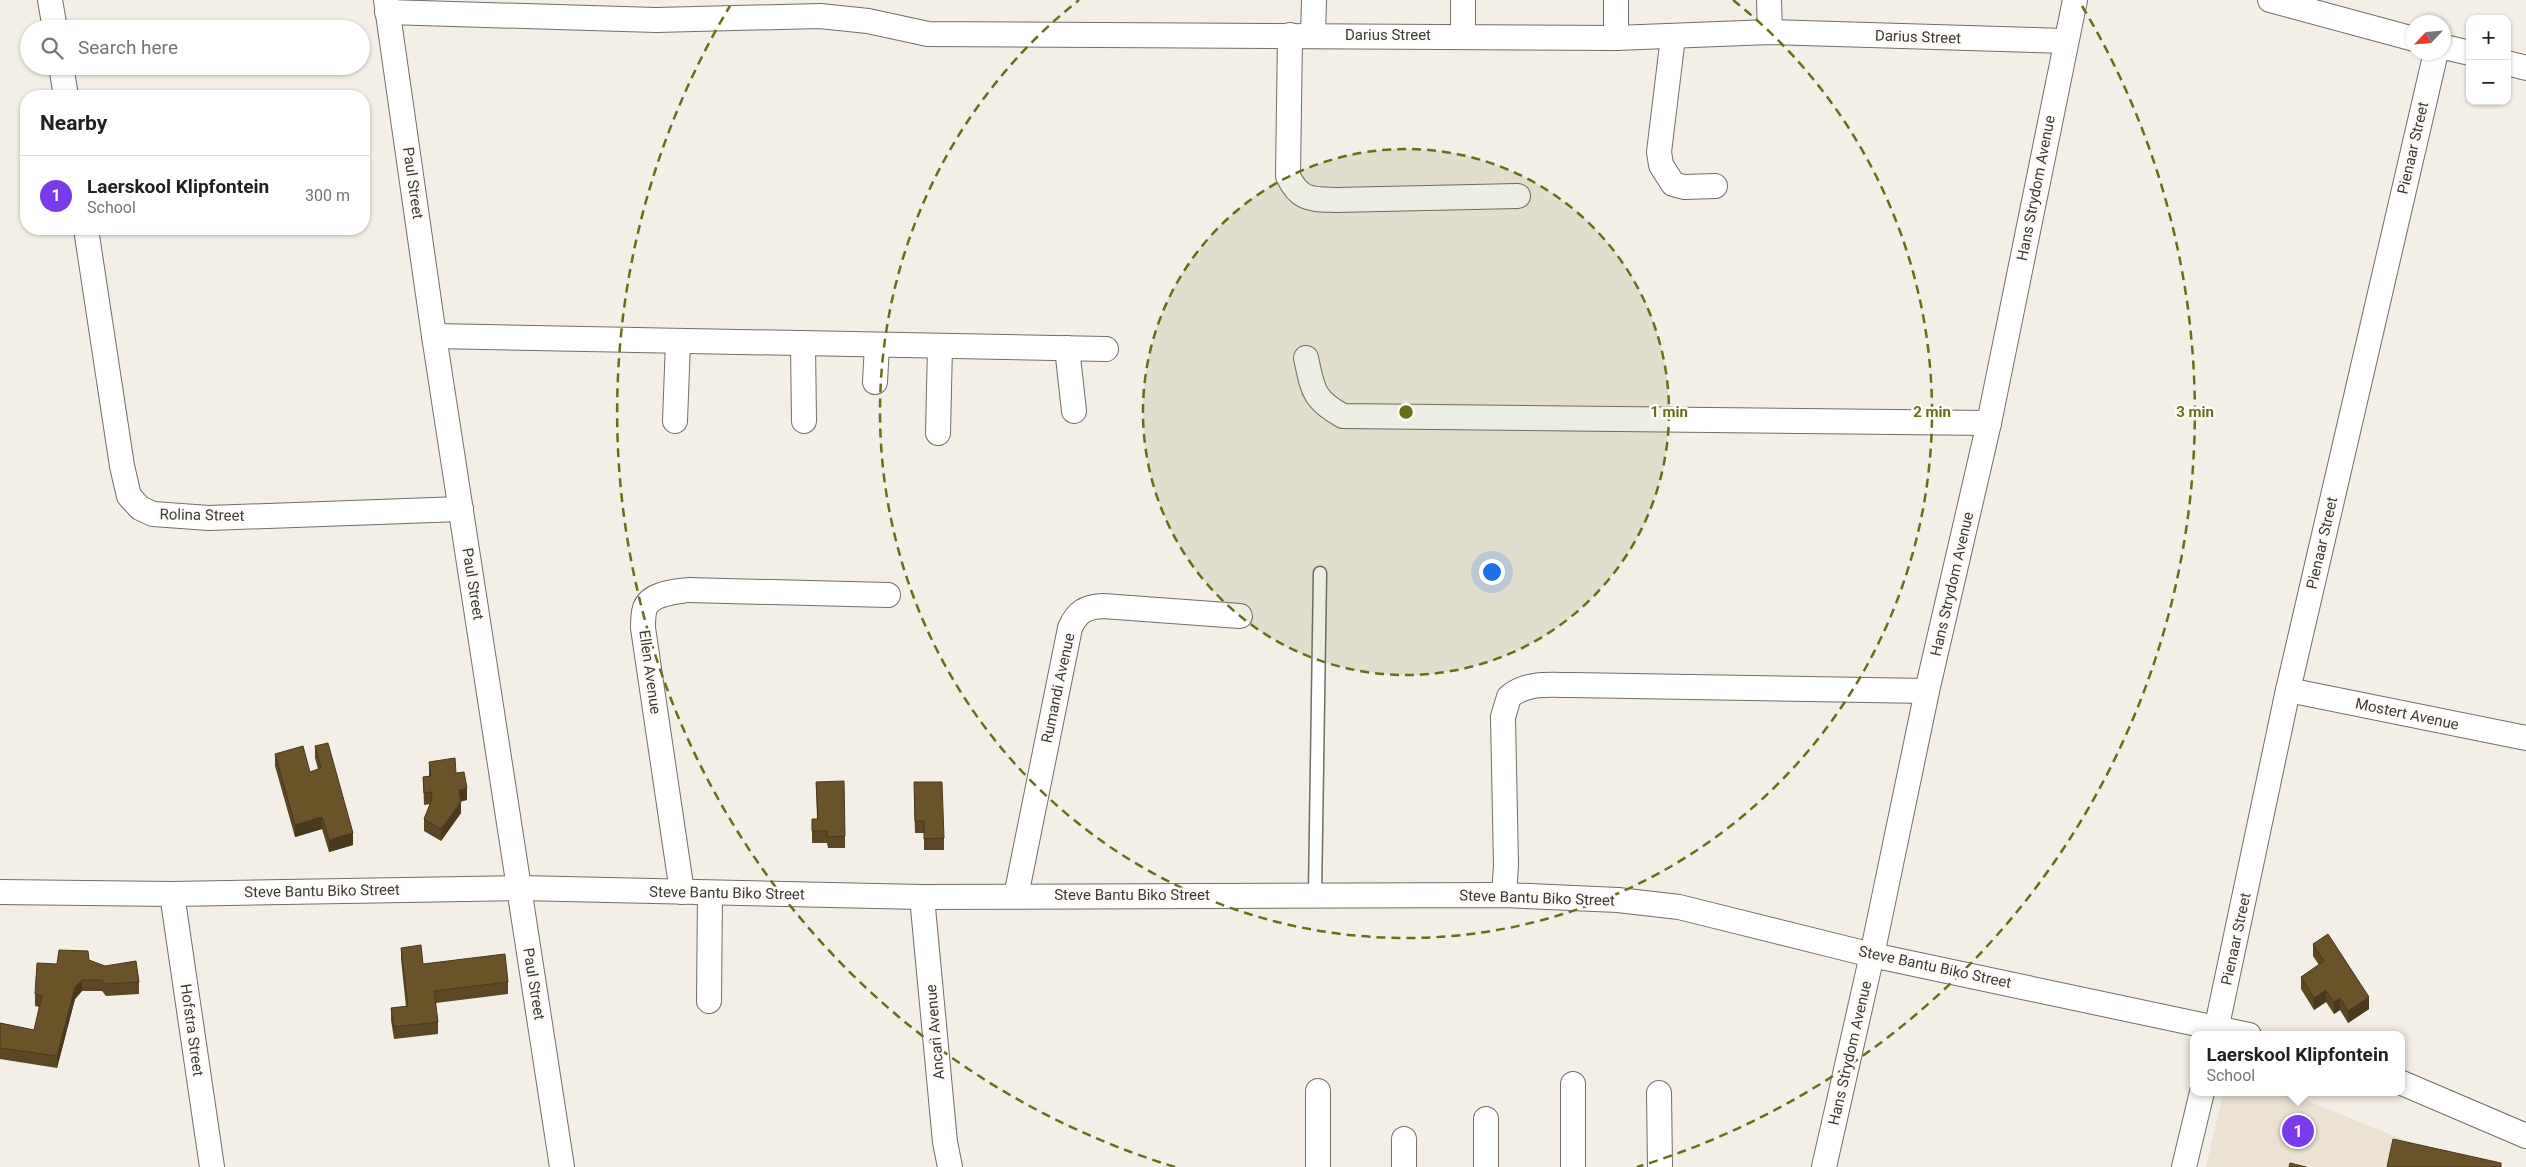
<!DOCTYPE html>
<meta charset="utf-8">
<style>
:root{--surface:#fff;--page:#f6f6f6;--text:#202124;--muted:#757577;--line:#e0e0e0;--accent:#7c3aed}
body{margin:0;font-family:Roboto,sans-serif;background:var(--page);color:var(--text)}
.controls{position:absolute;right:15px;top:15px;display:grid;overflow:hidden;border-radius:10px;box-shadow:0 1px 4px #0004}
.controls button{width:45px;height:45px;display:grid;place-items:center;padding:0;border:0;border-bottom:1px solid var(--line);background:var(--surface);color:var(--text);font:25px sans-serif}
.compass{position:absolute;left:2406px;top:15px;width:45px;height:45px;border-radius:50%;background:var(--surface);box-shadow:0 1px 4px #0004;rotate:244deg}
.you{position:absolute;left:1491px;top:571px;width:18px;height:18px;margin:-12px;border:4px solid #fff;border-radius:50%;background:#1a73e8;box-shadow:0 0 0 8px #1a73e833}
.badge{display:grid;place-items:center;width:32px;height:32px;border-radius:50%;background:var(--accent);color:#fff;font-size:16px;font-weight:700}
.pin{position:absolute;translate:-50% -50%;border:2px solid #fff;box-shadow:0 1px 5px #0006}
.popup{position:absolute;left:2190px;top:1031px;width:215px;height:65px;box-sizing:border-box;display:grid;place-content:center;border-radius:10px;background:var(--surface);filter:drop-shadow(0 1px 4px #0005);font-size:16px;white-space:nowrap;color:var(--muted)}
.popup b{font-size:19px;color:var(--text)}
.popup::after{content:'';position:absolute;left:50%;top:100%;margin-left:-10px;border:10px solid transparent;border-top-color:var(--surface)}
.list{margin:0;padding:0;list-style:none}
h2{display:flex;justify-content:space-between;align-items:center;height:65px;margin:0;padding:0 20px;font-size:21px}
h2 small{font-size:16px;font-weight:400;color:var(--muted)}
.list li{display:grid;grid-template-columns:32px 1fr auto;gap:15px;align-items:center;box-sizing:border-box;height:80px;padding:0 20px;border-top:1px solid var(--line)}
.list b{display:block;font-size:19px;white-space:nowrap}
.list p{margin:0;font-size:16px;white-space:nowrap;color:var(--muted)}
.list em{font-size:16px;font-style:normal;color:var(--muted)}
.icon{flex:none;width:28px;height:28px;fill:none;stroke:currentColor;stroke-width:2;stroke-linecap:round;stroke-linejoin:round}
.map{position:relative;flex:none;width:2526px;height:1167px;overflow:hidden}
.search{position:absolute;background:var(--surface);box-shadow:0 1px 4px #0004;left:20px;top:20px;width:350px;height:55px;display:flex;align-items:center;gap:12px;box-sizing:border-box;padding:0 18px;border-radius:28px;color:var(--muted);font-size:19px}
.panel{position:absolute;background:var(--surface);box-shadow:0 1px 4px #0004;left:20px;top:90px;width:350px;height:145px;border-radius:20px}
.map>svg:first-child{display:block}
</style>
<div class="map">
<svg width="2526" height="1167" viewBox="0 0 2526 1167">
<rect width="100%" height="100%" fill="#f3eee6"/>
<polygon fill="#ebe2d4" points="2226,1092 2286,1092 2471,1167 2206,1167 2223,1094"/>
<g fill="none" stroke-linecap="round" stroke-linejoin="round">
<g stroke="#726d66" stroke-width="15">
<polyline id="lane" points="1315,894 1320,573"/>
</g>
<g stroke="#726d66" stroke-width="26">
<g id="street">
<polyline points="50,0 55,29"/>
<polyline points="386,0 434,336 562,1167"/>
<polyline points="1616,0 1616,38"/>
<polyline points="1769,0 1770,32"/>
<polyline points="2270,0 2414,39"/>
<polyline points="387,12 656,20 820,16 868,21 928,34 1616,38 1770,32 2066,41"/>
<path d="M1290,35L1288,176C1300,201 1311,199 1336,200L1518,196"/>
<polyline points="1313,35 1314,0"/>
<polyline points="1463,36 1463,0"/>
<polyline points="1673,37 1659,152 1661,165 1673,184 1684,187 1715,186"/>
<polyline points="2444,47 2470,53"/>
<polyline points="2507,63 2526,68"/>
<polyline points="61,66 66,96"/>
<polyline points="86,229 122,466 129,496 140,508 153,514 209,518 461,509"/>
<polyline points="434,336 1106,349"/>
<polyline points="803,344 804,421"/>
<polyline points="1067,348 1074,411"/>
<path d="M1306,358C1313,389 1312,399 1343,416L1989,423"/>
<polyline points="875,382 877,345"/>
<polyline points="675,421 678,342"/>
<polyline points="938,433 940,346"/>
<polyline points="2288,690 2526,738"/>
<polyline points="0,892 172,894 520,888 922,897 1504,895 1618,900 1679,907 1872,955 2249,1035"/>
<path d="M682,892L643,628C643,622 643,614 645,608C651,593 675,592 688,590L888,595"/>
<polyline points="172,894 212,1167"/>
<path d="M1504,895L1506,865L1503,717L1509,697C1526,682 1549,685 1571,685L1927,691"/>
<path d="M1016,896L1070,628C1077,612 1085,607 1103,606L1240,616"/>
<polyline points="922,897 945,1142 950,1167"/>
<polyline points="709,1001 710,893"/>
<polyline points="2215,1035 2288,690 2436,52"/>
<polyline points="2402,1083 2526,1136"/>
<polyline points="1573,1084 1573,1167"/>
<polyline points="1318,1091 1318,1167"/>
<polyline points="1659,1093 1660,1167"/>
<polyline points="1486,1119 1486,1167"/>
<polyline points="1404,1139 1404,1167"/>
<polyline points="1824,1167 1872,955 1927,691 1989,423 2075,0"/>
<polyline points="2184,1167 2202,1092"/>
</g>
</g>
<use href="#lane" stroke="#fff" stroke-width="12"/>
<use href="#street" stroke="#fff" stroke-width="24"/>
</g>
<g fill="#5b4723">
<polygon points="315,746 353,845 329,852 322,829 295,837 275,766 275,754 310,772 318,769 315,758"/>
<polygon points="429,762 456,773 467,800 461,801 461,813 441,841 424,831 424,819 431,804 424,805 423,777 429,776"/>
<polygon points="816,782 845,836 845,848 828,848 827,843 812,843 812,819 817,819"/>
<polygon points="914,794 944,838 944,850 924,850 924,833 915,833"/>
<polygon points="2313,944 2369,1009 2348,1023 2340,1010 2334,1014 2326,1002 2314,1010 2301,989 2301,977 2319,965 2313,956"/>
<polygon points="401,948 423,964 508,982 508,994 436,1003 438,1022 438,1034 394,1039 391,1020 391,1008 406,1007 401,959"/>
<polygon points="89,960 139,982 139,994 106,996 102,991 82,991 75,999 57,1068 0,1059 0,1023 34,1030 39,1007 35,1006 35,994 57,964"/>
</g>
<g fill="#4a391d">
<polygon points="467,788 467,800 459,802 459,790"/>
<polygon points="461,802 461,813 441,841 441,829"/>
<polygon points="322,817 322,829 295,837 295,825"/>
<polygon points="353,833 353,845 329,852 329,840"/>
<polygon points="82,980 82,991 75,999 57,1068 57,1056 75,987"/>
<polygon points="2326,990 2326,1002 2314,1010 2314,998"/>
<polygon points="2369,997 2369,1009 2348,1023 2348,1011"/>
<polygon points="2340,998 2340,1010 2334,1014 2334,1002"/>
</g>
<g fill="#6a5229" stroke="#4a391d">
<polygon points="328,743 353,833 329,840 322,817 295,825 275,754 303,746 310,772 321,768 315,746"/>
<polygon points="455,758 456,773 464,772 467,788 459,790 461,802 441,829 424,819 432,799 431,792 424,793 423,777 431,776 429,762"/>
<polygon points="844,781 845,836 828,837 827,831 812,831 812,819 818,819 816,782"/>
<polygon points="914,782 942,782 944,838 924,839 924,821 915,821"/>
<polygon points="2328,934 2369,997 2348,1011 2340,998 2334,1002 2326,990 2314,998 2301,977 2324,961 2313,944"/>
<polygon points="421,945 423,964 505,954 508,982 434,991 438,1022 394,1027 391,1008 408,1006 401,948"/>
<polygon points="59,950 88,951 89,960 105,966 136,961 139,982 106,984 102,980 82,980 75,987 57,1056 0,1048 0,1023 34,1030 42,996 35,994 37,963 57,964"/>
<polygon points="2393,1139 2501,1163 2501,1167 2387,1167"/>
<polygon points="2290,1163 2306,1167 2289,1167"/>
</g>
<circle cx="1406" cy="412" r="263" fill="#646f18" fill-opacity=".12"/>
<g fill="none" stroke="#646f18" stroke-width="2.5" stroke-dasharray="9 6">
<circle cx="1406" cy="412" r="263"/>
<path d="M1733 0A526 526 0 1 1 1079 0"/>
<path d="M1175 1167A789 789 0 0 1 730 6M2082 6A789 789 0 0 1 1637 1167"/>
</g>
<g text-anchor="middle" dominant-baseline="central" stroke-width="5" stroke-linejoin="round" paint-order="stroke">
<g font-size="15" fill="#3d3b38" stroke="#fffcf7">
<text x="1388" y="35">Darius Street</text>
<text transform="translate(1918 37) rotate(2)">Darius Street</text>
<text transform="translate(2413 148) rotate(-77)">Pienaar Street</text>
<text transform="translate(413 183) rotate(82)">Paul Street</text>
<text transform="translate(2036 188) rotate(-79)">Hans Strydom Avenue</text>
<text transform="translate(202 515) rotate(1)">Rolina Street</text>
<text transform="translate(2322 543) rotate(-77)">Pienaar Street</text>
<text transform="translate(473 584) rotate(81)">Paul Street</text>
<text transform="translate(1952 584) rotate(-77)">Hans Strydom Avenue</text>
<text transform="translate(650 672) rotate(82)">Ellen Avenue</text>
<text transform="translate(1058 688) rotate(-78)">Rumandi Avenue</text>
<text transform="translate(2407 714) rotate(12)">Mostert Avenue</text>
<text transform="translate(322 891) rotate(-1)">Steve Bantu Biko Street</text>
<text transform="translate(727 893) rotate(1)">Steve Bantu Biko Street</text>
<text x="1132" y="895">Steve Bantu Biko Street</text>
<text transform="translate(1537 898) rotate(2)">Steve Bantu Biko Street</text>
<text transform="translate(2236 939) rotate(-78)">Pienaar Street</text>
<text transform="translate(1935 967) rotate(12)">Steve Bantu Biko Street</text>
<text transform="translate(534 984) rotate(81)">Paul Street</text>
<text transform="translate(192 1030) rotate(82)">Hofstra Street</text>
<text transform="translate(935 1032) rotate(-95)">Ancari Avenue</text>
<text transform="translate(1850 1053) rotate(-77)">Hans Strydom Avenue</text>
</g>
</g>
<circle cx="1406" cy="412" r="8" fill="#646f18" stroke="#fffcf7" stroke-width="2.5"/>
<g font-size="15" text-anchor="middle" font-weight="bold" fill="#646f18" stroke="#fffcf7" stroke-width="5" stroke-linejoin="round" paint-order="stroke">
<text x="1669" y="417">1 min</text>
<text x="1932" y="417">2 min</text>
<text x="2195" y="417">3 min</text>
</g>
</svg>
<div class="controls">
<button>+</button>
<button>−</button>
</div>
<svg class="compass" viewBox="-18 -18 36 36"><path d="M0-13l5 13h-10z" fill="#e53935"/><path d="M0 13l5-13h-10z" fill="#757577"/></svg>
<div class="you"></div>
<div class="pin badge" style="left:2298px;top:1131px">1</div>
<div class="popup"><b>Laerskool Klipfontein</b>School</div>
<div class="search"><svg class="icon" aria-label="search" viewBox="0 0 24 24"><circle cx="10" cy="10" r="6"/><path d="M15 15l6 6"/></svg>Search here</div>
<section class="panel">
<h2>Nearby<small></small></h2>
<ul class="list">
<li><span class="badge">1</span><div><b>Laerskool Klipfontein</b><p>School</p></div><em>300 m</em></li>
</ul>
</section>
</div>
